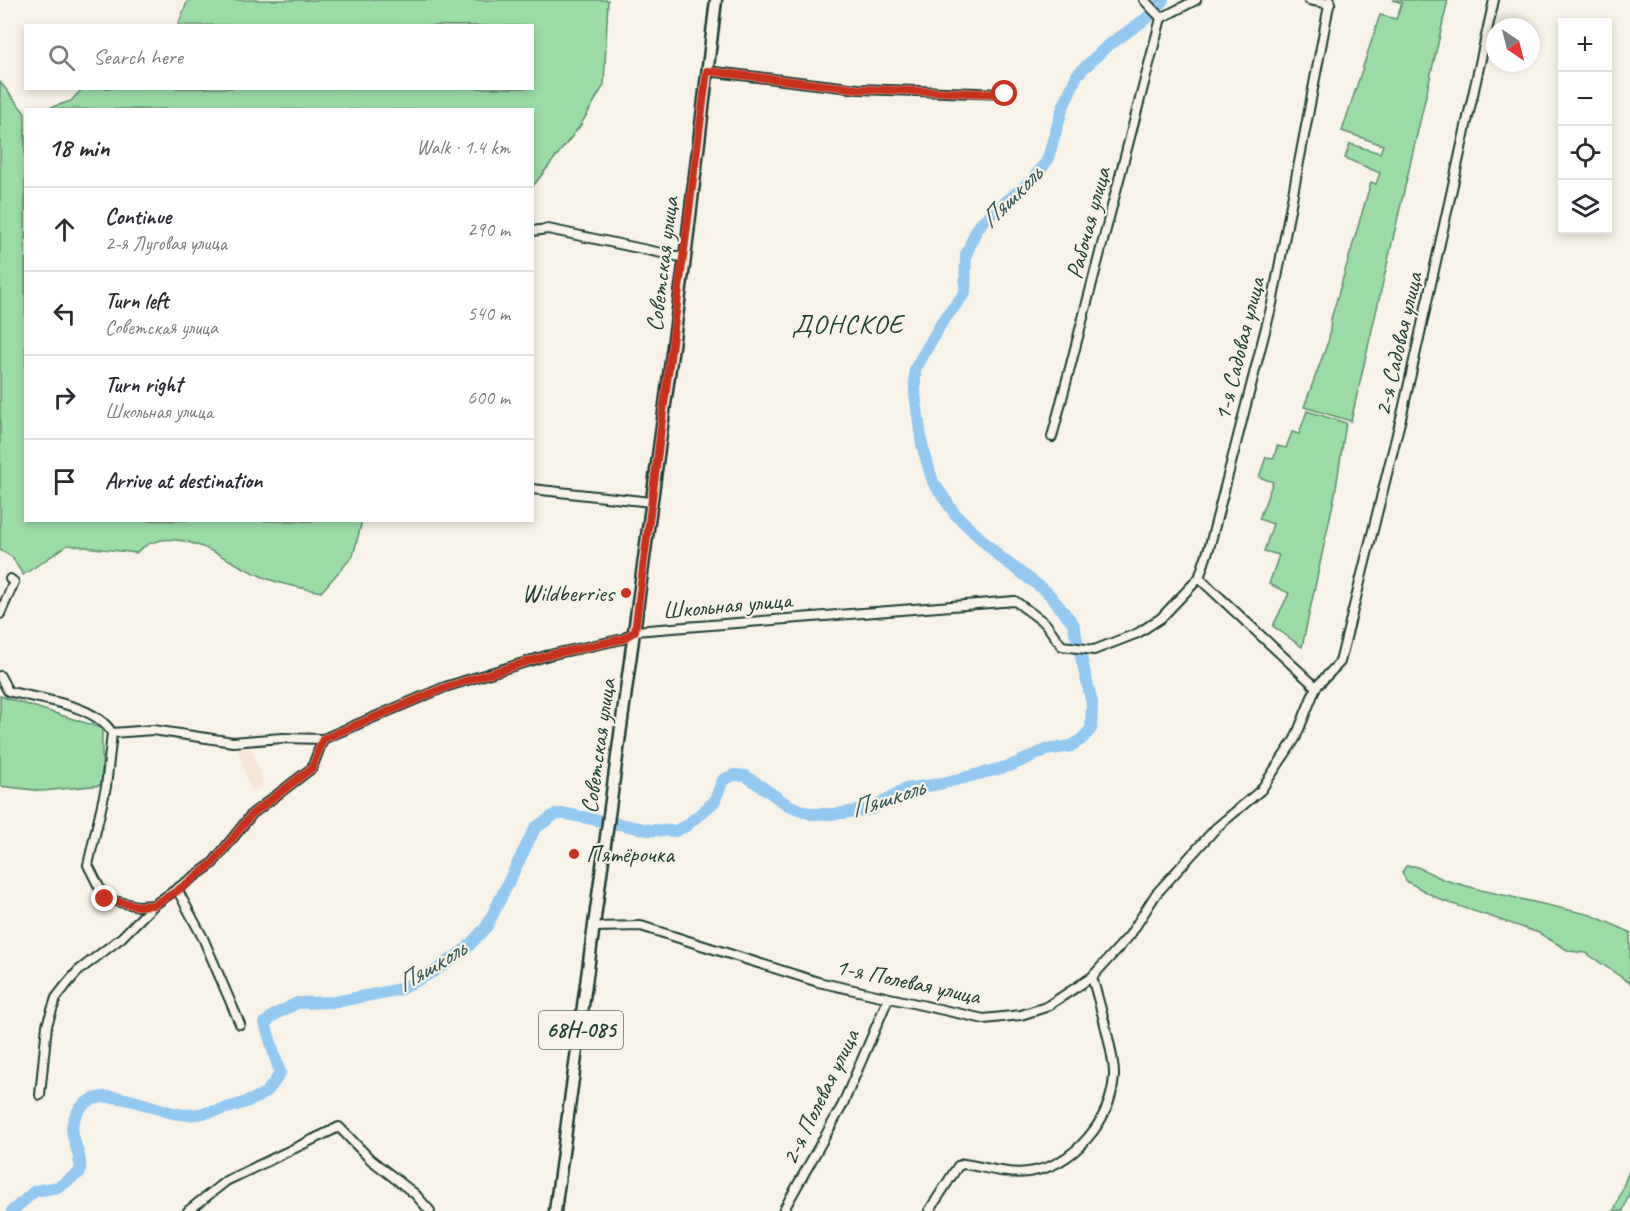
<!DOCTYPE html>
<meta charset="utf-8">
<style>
:root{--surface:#fff;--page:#f2f2f3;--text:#2b2b33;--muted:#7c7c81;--line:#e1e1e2}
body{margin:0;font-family:Caveat,sans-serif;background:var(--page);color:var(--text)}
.controls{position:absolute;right:18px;top:18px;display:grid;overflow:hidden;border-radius:0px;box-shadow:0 3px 9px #0003}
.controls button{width:54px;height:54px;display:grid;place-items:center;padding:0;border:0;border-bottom:2px solid var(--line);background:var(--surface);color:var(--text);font:30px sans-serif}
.compass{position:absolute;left:1486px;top:18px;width:54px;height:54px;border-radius:50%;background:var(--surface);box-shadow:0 3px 9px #0003;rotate:145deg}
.stop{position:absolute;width:18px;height:18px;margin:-14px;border:4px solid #c8321e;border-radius:50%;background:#fff}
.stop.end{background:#c8321e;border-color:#fff;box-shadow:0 2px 6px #0008}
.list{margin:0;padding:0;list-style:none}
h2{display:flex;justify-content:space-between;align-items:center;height:78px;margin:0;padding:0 24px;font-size:26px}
h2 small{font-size:20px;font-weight:400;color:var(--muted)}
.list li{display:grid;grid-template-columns:39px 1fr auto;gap:18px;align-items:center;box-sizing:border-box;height:84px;padding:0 24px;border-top:2px solid var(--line)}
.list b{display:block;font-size:22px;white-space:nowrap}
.list p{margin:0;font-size:20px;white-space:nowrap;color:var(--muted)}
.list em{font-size:20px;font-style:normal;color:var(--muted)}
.icon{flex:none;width:33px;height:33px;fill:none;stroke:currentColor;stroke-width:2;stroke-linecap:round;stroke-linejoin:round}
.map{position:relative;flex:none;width:1630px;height:1211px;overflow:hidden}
.search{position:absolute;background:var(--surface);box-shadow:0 3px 9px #0003;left:24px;top:24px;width:510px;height:66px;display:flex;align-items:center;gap:15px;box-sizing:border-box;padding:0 21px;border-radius:0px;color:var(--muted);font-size:22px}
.panel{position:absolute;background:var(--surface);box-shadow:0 3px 9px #0003;left:24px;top:108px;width:510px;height:414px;border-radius:0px}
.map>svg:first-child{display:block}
</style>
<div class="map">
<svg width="1630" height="1211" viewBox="0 0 1630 1211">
<rect width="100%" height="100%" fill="#f7f3e8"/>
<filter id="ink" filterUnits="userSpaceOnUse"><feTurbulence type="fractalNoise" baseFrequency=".0167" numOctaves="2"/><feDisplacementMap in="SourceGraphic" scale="12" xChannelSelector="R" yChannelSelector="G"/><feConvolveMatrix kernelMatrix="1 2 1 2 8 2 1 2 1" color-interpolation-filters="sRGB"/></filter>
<g filter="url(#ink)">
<polygon fill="#f8e6d6" points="250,744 264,786 251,791 237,748"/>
<g fill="#9bdca6" stroke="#5d8c6d" stroke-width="1.5">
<polygon points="188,0 608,0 604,85 580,126 533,186 532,110 46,109 71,101 83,88 532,88 532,26 178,25"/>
<polygon points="1393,0 1448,0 1351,421 1304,407 1329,339 1331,319 1371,182 1376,184 1380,173 1345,158 1350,144 1380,153 1383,145 1342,131 1380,15 1396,19 1402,3"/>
<path d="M0,82L25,113L26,520L362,521L353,556L321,592C304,588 287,586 271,580C231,567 175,515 136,553L68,545L23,575L12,557L0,550Z"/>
<polygon points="1307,411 1346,423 1335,494 1302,647 1273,626 1289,593 1269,584 1279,555 1264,551 1273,524 1259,519 1273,482 1259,477 1266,457 1274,458 1277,446 1286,448 1292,432 1299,434"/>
<polygon points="0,696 102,728 102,785 42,791 0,786"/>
<polygon points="1406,866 1415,866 1445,880 1481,890 1591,915 1630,932 1630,983 1586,953 1569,951 1539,933 1441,900 1406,881 1402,872"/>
<polygon points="1630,1168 1630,1191 1623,1211 1614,1211"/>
</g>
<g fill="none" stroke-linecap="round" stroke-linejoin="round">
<path stroke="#93c9f1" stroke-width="12" d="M12,1211L35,1191L59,1187L80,1172C83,1152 67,1137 74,1119C92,1075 148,1109 178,1114C197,1118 250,1104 266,1092C272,1086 276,1080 280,1073L265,1023L274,1015L297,1003L335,1002L401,989L435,971L467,948L487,926L535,828L556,814H567L649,830L675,831L686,826L714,802L723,780L734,775L746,776L788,805L811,814H835L872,809L904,789L940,784L1010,766L1046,750L1071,746L1082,739L1091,729L1092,703L1073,623L1047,592L1000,557L955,514L933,482L922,445L915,394V369L942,322L965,293L966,255L976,231L983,221L1032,180L1047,161L1062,110L1077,75L1106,47L1147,18L1163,0"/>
<g stroke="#1f3d34" stroke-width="12">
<g id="minor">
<polyline points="1144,0 1161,18"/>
<polyline points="1309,0 1330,4"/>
<polyline points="1161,18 1196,0"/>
<polyline points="707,71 858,89 1005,94"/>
<polyline points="532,231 548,229 685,258"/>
<polyline points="1052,437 1161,18"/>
<polyline points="532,489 651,502"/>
<polyline points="1199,578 1316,687"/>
<polyline points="0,614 14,582 10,579"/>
<path d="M0,676L8,691C39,700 94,703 112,733"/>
<polyline points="178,891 203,938 240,1024"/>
<polyline points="154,905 138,906 105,899 88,865 106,787 112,733 153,730 233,742 282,738 323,739"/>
<polyline points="595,927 641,926 818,982 984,1019 1021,1015 1046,1007 1092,977 1130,935 1156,894 1216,828 1261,790 1295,739 1316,687 1340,662 1403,410 1494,0"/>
<polyline points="40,1095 47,1025 56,998 66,985 78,971 121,938 154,905 212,864 252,814 312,768 323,739 445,687 549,655 623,639 635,631 1015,601 1045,623 1062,646 1094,650 1138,633 1161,618 1199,578 1210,545 1272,304 1330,0"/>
<polyline points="188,1211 226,1181 339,1127 370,1159 415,1194 430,1211"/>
<polyline points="783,1211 842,1106 888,999"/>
<path d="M929,1211L958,1166L964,1164C984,1167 1008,1175 1028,1172C1074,1166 1111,1121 1114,1076C1115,1056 1098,998 1092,977"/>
</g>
</g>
<g stroke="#1f3d34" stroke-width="15">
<polyline id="major" points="555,1211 685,258 716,0"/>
</g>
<use href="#minor" stroke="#f7f3e8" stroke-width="8"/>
<use href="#major" stroke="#f7f3e8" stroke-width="10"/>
</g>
</g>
<g fill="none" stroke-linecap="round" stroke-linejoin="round" filter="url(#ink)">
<polyline stroke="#c8321e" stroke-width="8" points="105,899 138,906 154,905 177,891 212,864 252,814 312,768 323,739 446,687 549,655 623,639 635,631 707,71 858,89 1005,94"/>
</g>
<g fill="#c8321e" stroke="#f7f3e8" stroke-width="2">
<circle cx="626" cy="593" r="6"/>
<circle cx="574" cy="854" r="6"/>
</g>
<g text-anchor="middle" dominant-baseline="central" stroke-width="4.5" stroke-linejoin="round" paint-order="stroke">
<rect fill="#f7f3e8" stroke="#60746a" stroke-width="1.5" x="539" y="1011" width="84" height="38" rx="4.5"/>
<g font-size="22" font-weight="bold" fill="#1f3d34">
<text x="581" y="1030">68Н-085</text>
</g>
<g font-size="24" fill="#1f3d34" stroke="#f7f3e8">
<text transform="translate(1088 223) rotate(-75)">Рабочая улица</text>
<text transform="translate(662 264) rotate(-83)">Советская улица</text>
<text transform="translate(1398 344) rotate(-77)">2-я Садовая улица</text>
<text transform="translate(1239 349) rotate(-76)">1-я Садовая улица</text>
<text transform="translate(727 605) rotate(-5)">Школьная улица</text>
<text transform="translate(598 746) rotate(-82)">Советская улица</text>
<text transform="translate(908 981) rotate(12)">1-я Полевая улица</text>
<text transform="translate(820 1097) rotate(-64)">2-я Полевая улица</text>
</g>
<g font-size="24" fill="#1f3d34" stroke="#f7f3e8" text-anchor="end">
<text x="614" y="593">Wildberries</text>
<text x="586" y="854" text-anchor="start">Пятёрочка</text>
</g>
<g font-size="26" font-style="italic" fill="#36595a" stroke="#f7f3e8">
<text transform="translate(1011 197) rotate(-45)">Пяшколь</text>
<text transform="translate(887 798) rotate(-18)">Пяшколь</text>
<text transform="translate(431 966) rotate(-31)">Пяшколь</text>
</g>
<g font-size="27" letter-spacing="1.5" fill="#1f3d34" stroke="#f7f3e8">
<text x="848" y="324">ДОНСКОЕ</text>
</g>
</g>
</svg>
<div class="controls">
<button>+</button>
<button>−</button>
<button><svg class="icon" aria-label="locate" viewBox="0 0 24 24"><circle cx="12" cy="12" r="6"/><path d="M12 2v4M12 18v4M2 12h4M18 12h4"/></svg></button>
<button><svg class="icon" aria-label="layers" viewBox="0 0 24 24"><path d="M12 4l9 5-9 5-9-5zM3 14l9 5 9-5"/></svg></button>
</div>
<svg class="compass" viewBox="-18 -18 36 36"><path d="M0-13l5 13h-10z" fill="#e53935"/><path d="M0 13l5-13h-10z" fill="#7c7c81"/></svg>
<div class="stop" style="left:1005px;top:94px"></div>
<div class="stop end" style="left:105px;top:899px"></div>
<div class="search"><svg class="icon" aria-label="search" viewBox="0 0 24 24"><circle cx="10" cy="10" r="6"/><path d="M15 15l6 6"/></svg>Search here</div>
<section class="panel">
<h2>18 min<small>Walk · 1.4 km</small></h2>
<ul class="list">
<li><svg class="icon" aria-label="ahead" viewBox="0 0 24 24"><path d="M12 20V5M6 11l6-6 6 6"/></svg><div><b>Continue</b><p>2-я Луговая улица</p></div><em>290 m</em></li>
<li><svg class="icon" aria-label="left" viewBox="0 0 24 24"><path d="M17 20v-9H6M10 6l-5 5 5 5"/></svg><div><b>Turn left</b><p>Советская улица</p></div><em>540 m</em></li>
<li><svg class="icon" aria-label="right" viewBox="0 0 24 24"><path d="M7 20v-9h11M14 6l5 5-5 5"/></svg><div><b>Turn right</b><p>Школьная улица</p></div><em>600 m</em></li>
<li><svg class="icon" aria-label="arrive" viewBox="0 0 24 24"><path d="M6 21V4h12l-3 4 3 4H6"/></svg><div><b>Arrive at destination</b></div></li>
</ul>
</section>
</div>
